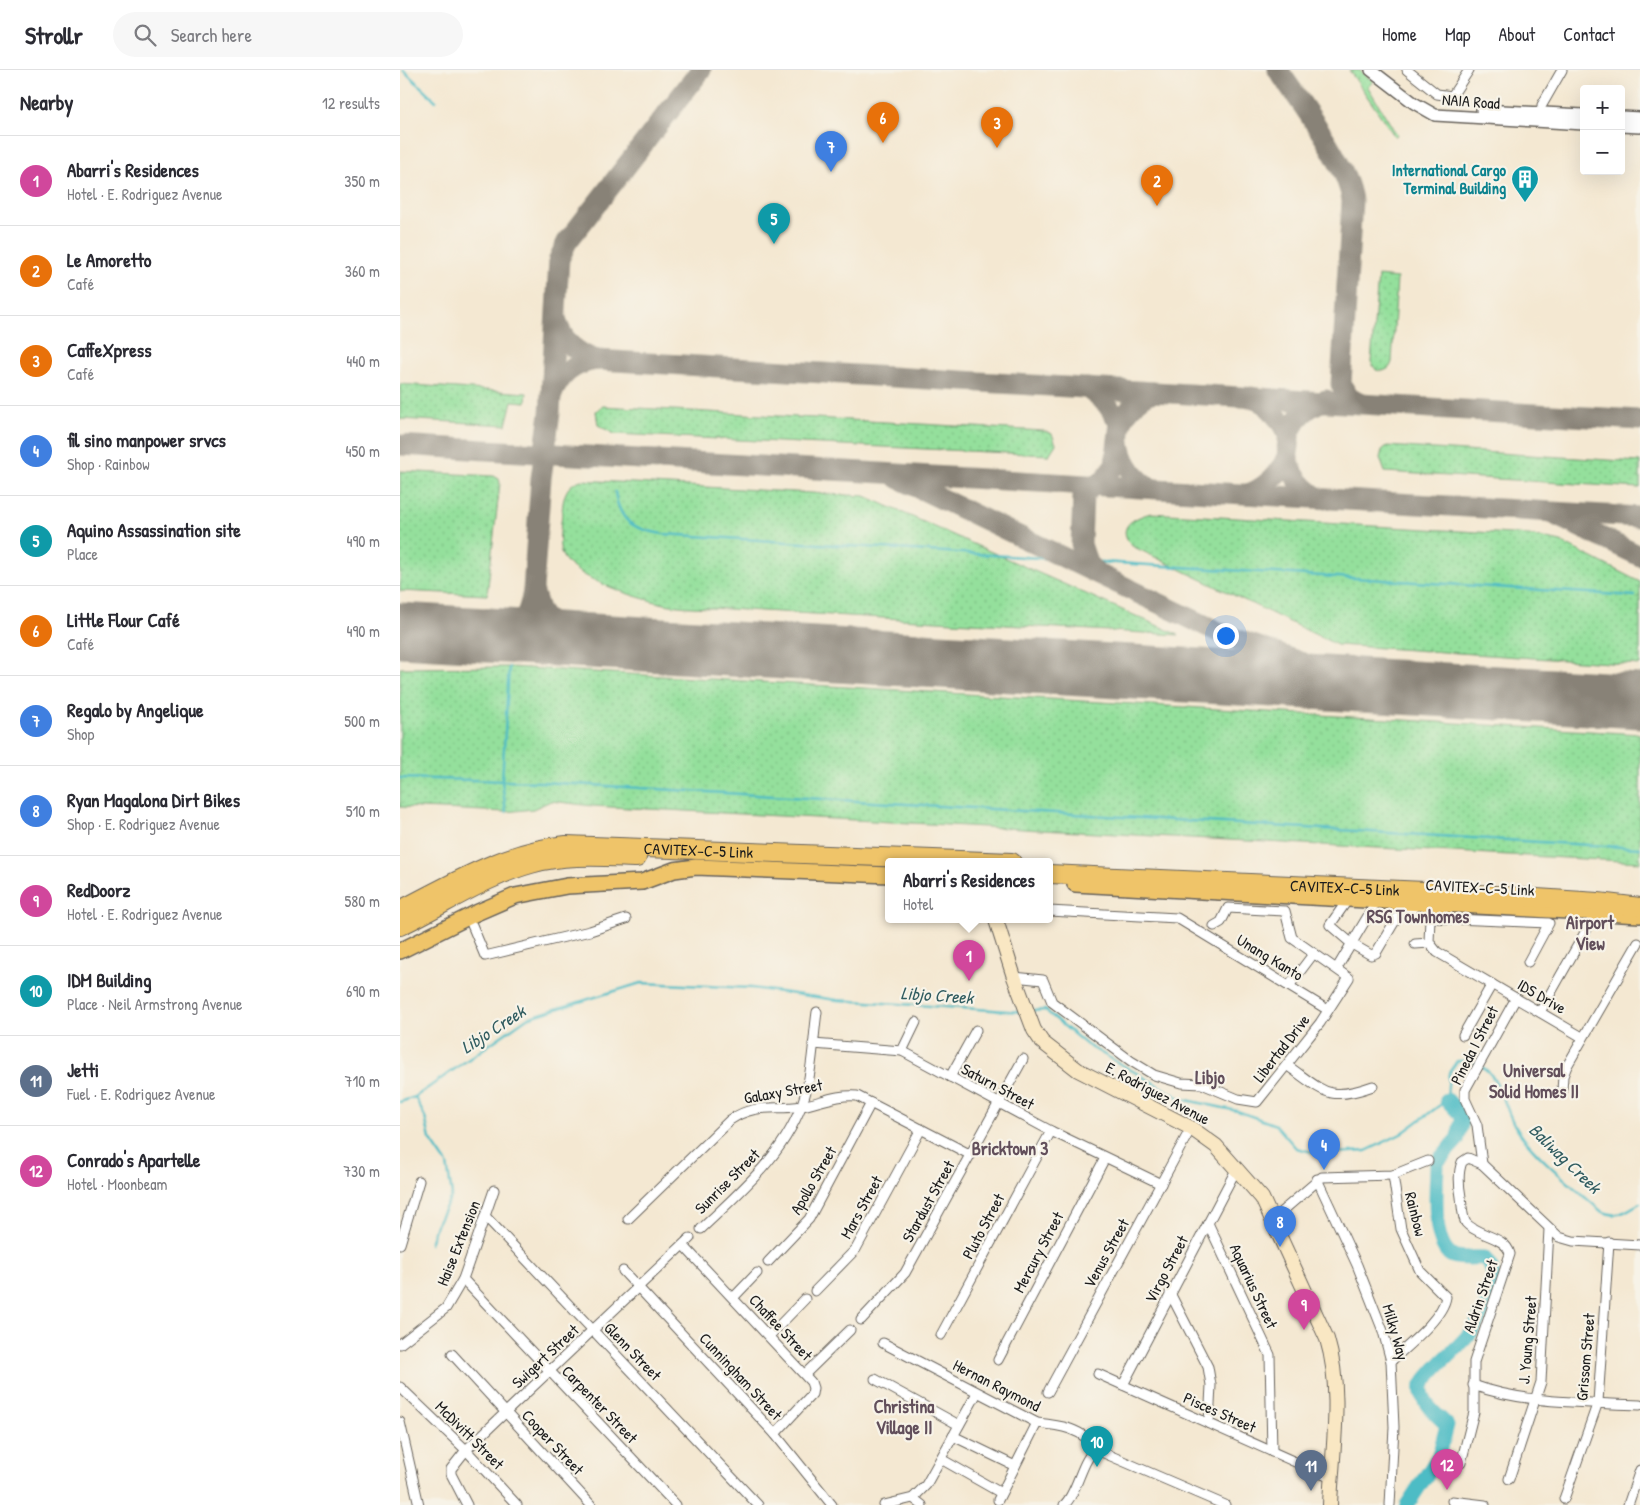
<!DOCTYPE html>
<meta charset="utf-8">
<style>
:root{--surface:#fff;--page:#f7f7f7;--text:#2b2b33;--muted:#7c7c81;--line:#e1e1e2;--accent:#b5179e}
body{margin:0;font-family:"Patrick Hand",sans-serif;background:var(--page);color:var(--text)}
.controls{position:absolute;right:15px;top:15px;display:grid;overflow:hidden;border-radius:5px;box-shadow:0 5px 20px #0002}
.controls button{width:45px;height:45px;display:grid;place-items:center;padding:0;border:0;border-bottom:1px solid var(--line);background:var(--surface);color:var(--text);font:25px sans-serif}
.you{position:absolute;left:825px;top:565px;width:18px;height:18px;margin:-12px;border:4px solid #fff;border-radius:50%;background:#1a73e8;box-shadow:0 0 0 8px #1a73e833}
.badge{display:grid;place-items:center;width:32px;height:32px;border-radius:50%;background:var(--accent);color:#fff;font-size:16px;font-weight:700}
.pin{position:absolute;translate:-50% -41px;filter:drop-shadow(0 1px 2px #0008)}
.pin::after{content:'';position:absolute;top:26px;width:18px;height:15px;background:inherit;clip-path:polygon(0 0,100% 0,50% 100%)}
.popup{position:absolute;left:485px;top:788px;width:168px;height:65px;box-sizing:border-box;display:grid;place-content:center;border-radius:5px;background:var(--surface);filter:drop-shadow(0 1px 4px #0005);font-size:16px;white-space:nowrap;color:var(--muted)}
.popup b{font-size:19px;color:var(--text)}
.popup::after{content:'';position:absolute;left:50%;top:100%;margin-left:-10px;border:10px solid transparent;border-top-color:var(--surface)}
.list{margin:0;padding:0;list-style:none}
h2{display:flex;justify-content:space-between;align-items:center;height:65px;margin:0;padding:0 20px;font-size:21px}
h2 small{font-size:16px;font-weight:400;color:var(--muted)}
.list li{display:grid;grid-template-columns:32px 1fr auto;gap:15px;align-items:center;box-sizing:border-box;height:90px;padding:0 20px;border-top:1px solid var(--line)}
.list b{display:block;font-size:19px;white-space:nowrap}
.list p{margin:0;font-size:16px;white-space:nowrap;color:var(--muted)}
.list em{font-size:16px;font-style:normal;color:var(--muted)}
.icon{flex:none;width:28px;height:28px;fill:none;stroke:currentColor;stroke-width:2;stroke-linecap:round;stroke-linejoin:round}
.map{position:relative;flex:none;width:1240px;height:1435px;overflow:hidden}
header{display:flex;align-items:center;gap:30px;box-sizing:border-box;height:70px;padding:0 25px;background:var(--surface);border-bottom:1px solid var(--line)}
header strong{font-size:24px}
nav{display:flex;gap:28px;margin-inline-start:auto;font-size:18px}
.search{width:350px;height:45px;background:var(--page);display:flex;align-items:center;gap:12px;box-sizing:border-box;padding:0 18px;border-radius:28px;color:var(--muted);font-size:19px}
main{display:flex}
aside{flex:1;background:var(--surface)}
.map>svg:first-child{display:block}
</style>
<header>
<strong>Strollr</strong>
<div class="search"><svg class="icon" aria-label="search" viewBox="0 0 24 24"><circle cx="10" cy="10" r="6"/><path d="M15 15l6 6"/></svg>Search here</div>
<nav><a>Home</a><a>Map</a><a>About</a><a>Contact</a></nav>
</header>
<main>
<aside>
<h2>Nearby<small>12 results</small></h2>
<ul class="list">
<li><span class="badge" style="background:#d1479c">1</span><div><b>Abarri's Residences</b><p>Hotel · E. Rodriguez Avenue</p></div><em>350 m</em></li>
<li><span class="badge" style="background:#e8710a">2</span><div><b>Le Amoretto</b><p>Café</p></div><em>360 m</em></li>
<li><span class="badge" style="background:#e8710a">3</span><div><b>CaffeXpress</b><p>Café</p></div><em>440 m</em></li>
<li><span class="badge" style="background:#3f7fe0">4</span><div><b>fil sino manpower srvcs</b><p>Shop · Rainbow</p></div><em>450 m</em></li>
<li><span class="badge" style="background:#0f9aa8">5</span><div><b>Aquino Assassination site</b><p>Place</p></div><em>490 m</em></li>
<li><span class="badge" style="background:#e8710a">6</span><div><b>Little Flour Café</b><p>Café</p></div><em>490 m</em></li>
<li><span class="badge" style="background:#3f7fe0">7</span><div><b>Regalo by Angelique</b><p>Shop</p></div><em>500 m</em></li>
<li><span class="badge" style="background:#3f7fe0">8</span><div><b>Ryan Magalona Dirt Bikes</b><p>Shop · E. Rodriguez Avenue</p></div><em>510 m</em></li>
<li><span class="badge" style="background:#d1479c">9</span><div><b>RedDoorz</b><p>Hotel · E. Rodriguez Avenue</p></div><em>580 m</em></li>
<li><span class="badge" style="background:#0f9aa8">10</span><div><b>IDM Building</b><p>Place · Neil Armstrong Avenue</p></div><em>690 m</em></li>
<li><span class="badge" style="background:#5c6f8a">11</span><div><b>Jetti</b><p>Fuel · E. Rodriguez Avenue</p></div><em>710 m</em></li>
<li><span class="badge" style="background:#d1479c">12</span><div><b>Conrado's Apartelle</b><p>Hotel · Moonbeam</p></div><em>730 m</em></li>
</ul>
</aside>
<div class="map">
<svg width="1240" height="1435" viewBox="0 0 1240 1435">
<defs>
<pattern id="grass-dots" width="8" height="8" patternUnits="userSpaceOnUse" patternTransform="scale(1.25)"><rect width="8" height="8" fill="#94e09c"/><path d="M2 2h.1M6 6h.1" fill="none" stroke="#7fc086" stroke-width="1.8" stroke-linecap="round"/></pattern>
</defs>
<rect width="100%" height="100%" fill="#f7f3e8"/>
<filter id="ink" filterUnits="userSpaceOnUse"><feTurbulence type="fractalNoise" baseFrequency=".02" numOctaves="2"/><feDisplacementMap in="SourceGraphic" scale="10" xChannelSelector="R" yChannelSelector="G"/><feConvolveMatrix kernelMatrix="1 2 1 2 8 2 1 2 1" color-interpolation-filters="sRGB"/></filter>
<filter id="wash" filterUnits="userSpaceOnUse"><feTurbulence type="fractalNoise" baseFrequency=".0096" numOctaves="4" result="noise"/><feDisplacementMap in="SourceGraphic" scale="20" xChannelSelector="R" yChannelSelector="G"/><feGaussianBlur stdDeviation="1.12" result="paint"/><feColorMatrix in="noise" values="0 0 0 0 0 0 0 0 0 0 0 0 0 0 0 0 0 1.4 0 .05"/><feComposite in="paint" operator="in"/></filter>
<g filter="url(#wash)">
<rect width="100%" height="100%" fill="#f4e8d2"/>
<g fill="url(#grass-dots)" stroke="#587e5c">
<polygon points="949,0 959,0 973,11 968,17 997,65 995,67"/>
<path d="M978,206L997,208L992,292C990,300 984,302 976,300L971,292Z"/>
<polygon points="0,314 127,323 126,332 112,331 106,355 0,349"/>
<polygon points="203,336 644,361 652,364 656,374 649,385 214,364 198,355 196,341"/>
<polygon points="987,376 1240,392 1240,418 985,402 980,388 982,380"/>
<polygon points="0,401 94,406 99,409 100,413 87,525 0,521"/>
<path d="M181,410L465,426L779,565L310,538C294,537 276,537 260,533C237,528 171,507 162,485C157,473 161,456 162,443C163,428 165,415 181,410Z"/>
<path d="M751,443L1129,465L1161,472L1240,512V595L937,575L732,476C715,457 733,448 751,443Z"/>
<polygon points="109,597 1240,664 1240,792 192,736 151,731 133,739 106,742 0,737 0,598"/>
</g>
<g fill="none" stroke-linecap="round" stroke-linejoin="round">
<g stroke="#4ebcc5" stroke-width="2.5">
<polyline points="3,0 36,31"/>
<path d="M215,422C220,453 233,459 263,464L1235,526"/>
<polyline points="0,708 141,712 1240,778"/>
<polyline points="106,742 102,711 109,597"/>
<polyline points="631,941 645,940 687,975 782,1029 837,1041 876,1055 896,1078 920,1084 966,1081 1001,1064 1047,1030 1049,1003 1057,991 1071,991 1076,993"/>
<path d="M1081,996C1101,1008 1104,1037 1115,1056C1130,1082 1177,1120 1201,1141C1219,1149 1224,1142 1240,1133"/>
<polyline points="15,1027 25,1047 30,1069 47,1094 52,1125 36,1155 30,1174"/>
<polyline points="0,1032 15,1027 127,948 241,913 352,918 437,930 623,942"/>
</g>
<path stroke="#4ebcc5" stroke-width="15" d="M1007,1435L1039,1386L1047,1355C1036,1344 1019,1332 1022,1315C1049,1277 1078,1272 1091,1219C1094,1205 1094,1198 1084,1188C1075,1187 1056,1190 1049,1184C1031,1167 1037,1114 1037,1092L1057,1070L1063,1047L1047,1030"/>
<g stroke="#888277" stroke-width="21">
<path d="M878,0C900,32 948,94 952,131L941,314L948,327L959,333"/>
<path d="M156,248C161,270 175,283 197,290"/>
<polyline points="687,318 706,333 720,353 715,394 704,410 690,418 683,426 681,474 687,492 698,504"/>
<path d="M151,327C160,304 172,294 197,290L1240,350"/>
<polyline points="0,375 1240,447"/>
<polyline points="498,408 825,565 914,597 999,618"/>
<path d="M751,418C720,401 707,357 736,333C742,327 748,323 756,322"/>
<path d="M847,424C870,418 897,387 887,362C885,356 880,350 876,346C870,338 862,330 852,327"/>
<path d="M919,428C875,404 876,347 926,330"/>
<polyline points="1157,446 1240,486"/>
<path d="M90,566C121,561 128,550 133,521"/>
<polyline points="192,571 165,564 148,553 139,539 133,520 141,408 150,343 159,189 167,172 301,0"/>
</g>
<polyline stroke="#888277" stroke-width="55" points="0,560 1240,631"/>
</g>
</g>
<g filter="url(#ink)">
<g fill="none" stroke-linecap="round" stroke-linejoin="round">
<g stroke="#68635c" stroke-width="11">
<g id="minor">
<polyline points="1007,0 1037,24 1052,26 1069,0"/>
<polyline points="1142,35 1162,0"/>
<polyline points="949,828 930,855 952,874 971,885 976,883 1002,839 1013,839"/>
<polyline points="649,841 777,848 928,940"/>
<polyline points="1030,848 1029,872 1037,882 1182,967"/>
<polyline points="1030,848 1149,853 1128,892"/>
<polyline points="72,855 85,886 190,861 226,849"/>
<polyline points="1015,874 1030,873"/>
<polyline points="937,898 978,829"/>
<polyline points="614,907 643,910 652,932 731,991 754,1005 781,1013 802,1014 838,1029 857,1032 920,953 949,908 892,868 885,841 828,838 821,852 814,856"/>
<polyline points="889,916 914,883"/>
<polyline points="1140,942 1196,843"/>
<polyline points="1063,965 1092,914"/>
<polyline points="413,974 502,981 651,1061 761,1114"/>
<polyline points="502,981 516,952"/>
<path d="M888,996C925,1022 928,1032 973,1016"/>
<polyline points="550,1007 576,960"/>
<polyline points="1162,1021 1163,1006 1167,996 1238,873"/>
<polyline points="1082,1094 1077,1055 1065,1029 1065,1020 1116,928"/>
<polyline points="917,1109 957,1195 983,1261 991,1291 994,1357 990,1435"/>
<polyline points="86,1147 358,1435"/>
<path d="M228,1149L330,1050C356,1032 375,1041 402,1036C421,1032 438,1024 457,1026L571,1085"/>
<polyline points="873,1149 922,1107 993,1105 1028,1091"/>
<polyline points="808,1153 870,1285 872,1382"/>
<path d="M301,1159C342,1120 388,1082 405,1025C413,999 413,969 417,942"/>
<polyline points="0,1174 19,1111"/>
<polyline points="283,1175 411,1312 413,1318 412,1324 375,1364"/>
<polyline points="368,1192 409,1149 471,1033"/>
<polyline points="223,1201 375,1364 432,1435"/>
<polyline points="63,1209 276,1435"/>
<polyline points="415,1221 456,1179 521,1059"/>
<polyline points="770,1223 808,1297 811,1315 809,1354"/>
<polyline points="333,1228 357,1203"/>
<polyline points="461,1250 505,1203 623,989"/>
<polyline points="541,1265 651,1061"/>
<polyline points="369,1266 405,1229"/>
<path d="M483,1273L637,1353C658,1355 685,1358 695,1380"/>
<polyline points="0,1274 46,1238 63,1209 94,1120"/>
<polyline points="52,1284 191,1435"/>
<polyline points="598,1290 705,1088"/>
<path d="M991,1291C1007,1276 1043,1248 1046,1227L1020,1201L1001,1159L993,1105"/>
<polyline points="405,1304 450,1260"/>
<polyline points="698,1304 931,1408"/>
<polyline points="475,1309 559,1355"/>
<polyline points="723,1315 837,1098"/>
<path d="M1073,1315C1125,1334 1184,1332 1240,1335"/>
<polyline points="0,1317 66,1380 117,1435"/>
<polyline points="648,1322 791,1058"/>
<polyline points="0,1352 19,1435"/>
<polyline points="553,1366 615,1396"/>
<polyline points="541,1389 601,1423"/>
<path d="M1061,1393L1074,1342V1292L1110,1184C1106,1166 1077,1166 1066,1153C1062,1147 1062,1134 1061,1127C1059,1116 1058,1102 1062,1092L1068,1088L1082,1094L1159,1167L1173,1171L1240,1175"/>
<polyline points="1109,1409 1141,1312 1149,1159"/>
<polyline points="513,1428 522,1435"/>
<polyline points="1164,1429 1198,1332 1209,1172"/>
<polyline points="598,1430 637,1353"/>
<polyline points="1052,1431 1085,1435"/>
<polyline points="67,1435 51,1404 51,1399 66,1380 290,1168"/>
<polyline points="484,1435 513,1428 526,1415 577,1323"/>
<path d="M664,1435C678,1423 682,1385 697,1380L825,1435"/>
<polyline points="1228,1435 1240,1400"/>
</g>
</g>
<g stroke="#68635c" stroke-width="14">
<g id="tertiary">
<polyline points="971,0 1014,33 1035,45 1184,54"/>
<polyline points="1082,40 1184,45"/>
<polyline points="1221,47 1240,48"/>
<polyline points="1221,56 1240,57"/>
</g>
</g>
<g stroke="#68635c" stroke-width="16">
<path id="secondary" d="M596,850L614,907L634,960L642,972L678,1000L791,1058L816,1076L862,1128L927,1269C943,1322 932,1381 930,1435"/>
</g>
<g stroke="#68635c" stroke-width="18">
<g id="primary">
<polyline points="675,814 1240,845"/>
<polyline points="0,881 76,843 115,826 167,816 242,812 274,800 296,797 489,805"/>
</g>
</g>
<g stroke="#68635c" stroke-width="20">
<g id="motorway">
<path id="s1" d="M649,804L1047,822L1198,832L1240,837"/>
<path id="s2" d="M0,840C53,813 105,781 166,775L612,792"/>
<path d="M0,856C43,836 85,807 131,794C166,784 202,787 237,788"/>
</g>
</g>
<use href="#minor" stroke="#fff" stroke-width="9"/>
<use href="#tertiary" stroke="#fff" stroke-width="11"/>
<use href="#secondary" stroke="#f9e7c3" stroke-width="14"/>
<use href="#primary" stroke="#efc469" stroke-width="15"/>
<use href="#motorway" stroke="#efc469" stroke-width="18"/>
</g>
</g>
<defs>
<g id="building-pin" transform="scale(1.4375)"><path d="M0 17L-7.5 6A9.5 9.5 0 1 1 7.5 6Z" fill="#0f9aa8" stroke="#f7f3e8"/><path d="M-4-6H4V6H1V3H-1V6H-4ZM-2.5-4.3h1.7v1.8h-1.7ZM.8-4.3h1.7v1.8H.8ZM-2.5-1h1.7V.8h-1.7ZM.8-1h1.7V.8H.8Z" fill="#fff"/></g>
</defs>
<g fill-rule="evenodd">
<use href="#building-pin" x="1125" y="109"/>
</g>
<g text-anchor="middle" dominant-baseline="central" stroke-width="4.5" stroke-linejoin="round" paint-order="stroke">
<g font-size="16" fill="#1c1c1c" stroke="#f7f3e8">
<text transform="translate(1071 31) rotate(4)">NAIA Road</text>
<text stroke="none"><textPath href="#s2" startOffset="312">CAVITEX–C-5 Link</textPath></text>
<text stroke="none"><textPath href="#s1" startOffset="296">CAVITEX–C-5 Link</textPath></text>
<text transform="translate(1080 817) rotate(3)">CAVITEX-C-5 Link</text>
<text transform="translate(870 887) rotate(31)">Unang Kanto</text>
<text transform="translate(1142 926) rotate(30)">IDS Drive</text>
<text transform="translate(1074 975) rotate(-63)">Pineda I Street</text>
<text transform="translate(881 978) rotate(-52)">Libertad Drive</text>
<text transform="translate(598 1016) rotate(28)">Saturn Street</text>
<text transform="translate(383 1021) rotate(-10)">Galaxy Street</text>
<text transform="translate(758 1023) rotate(28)">E. Rodriguez Avenue</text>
<text transform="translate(413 1110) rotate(-60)">Apollo Street</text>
<text transform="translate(327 1111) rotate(-45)">Sunrise Street</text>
<text transform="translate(528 1131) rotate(-61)">Stardust Street</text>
<text transform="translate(461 1137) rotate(-61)">Mars Street</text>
<text transform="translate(1016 1144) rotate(76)">Rainbow</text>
<text transform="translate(583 1156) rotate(-62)">Pluto Street</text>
<text transform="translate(58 1173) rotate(-68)">Haise Extension</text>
<text transform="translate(638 1182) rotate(-62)">Mercury Street</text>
<text transform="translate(706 1183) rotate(-61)">Venus Street</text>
<text transform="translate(766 1199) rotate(-62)">Virgo Street</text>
<text transform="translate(854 1216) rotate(65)">Aquarius Street</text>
<text transform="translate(1080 1226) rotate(-71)">Aldrin Street</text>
<text transform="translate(381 1257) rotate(47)">Chaffee Street</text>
<text transform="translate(996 1262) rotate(74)">Milky Way</text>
<text transform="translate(1127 1270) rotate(-85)">J. Young Street</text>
<text transform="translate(233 1281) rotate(46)">Glenn Street</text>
<text transform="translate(145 1286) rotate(-43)">Swigert Street</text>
<text transform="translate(1185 1287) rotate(-85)">Grissom Street</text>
<text transform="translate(341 1306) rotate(47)">Cunningham Street</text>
<text transform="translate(597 1315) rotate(27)">Hernan Raymond</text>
<text transform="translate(200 1334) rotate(46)">Carpenter Street</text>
<text transform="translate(820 1342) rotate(24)">Pisces Street</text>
<text transform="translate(70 1365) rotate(45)">McDivitt Street</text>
<text transform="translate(153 1372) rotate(47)">Cooper Street</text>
</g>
<g font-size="16" font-weight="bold" fill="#0d838f" stroke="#f7f3e8" text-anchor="end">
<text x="1106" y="100">International Cargo<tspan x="1106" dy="18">Terminal Building</tspan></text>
</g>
<g font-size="18" font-weight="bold" fill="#624f5b" stroke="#f7f3e8">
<text x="1018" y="846">RSG Townhomes</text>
<text x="1190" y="852">Airport<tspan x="1190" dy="21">View</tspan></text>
<text x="1134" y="1000">Universal<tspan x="1134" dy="21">Solid Homes II</tspan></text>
<text x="810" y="1007">Libjo</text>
<text x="610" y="1078">Bricktown 3</text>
<text x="504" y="1336">Christina<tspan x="504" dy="21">Village II</tspan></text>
</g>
<g font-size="18" font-style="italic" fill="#305c60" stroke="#f7f3e8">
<text transform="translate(537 925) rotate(4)">Libjo Creek</text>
<text transform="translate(93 959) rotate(-33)">Libjo Creek</text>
<text transform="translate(1165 1088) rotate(44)">Baliwag Creek</text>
</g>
</g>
</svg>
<div class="controls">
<button>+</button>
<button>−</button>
</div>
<div class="you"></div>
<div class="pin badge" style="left:569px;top:911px;background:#d1479c">1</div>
<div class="popup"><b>Abarri's Residences</b>Hotel</div>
<div class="pin badge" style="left:757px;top:136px;background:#e8710a">2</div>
<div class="pin badge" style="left:597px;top:78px;background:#e8710a">3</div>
<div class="pin badge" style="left:924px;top:1100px;background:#3f7fe0">4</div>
<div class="pin badge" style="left:374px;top:174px;background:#0f9aa8">5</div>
<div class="pin badge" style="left:483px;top:73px;background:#e8710a">6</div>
<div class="pin badge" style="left:431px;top:102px;background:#3f7fe0">7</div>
<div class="pin badge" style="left:880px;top:1177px;background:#3f7fe0">8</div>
<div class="pin badge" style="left:904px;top:1260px;background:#d1479c">9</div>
<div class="pin badge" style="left:697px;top:1397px;background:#0f9aa8">10</div>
<div class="pin badge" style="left:911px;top:1421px;background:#5c6f8a">11</div>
<div class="pin badge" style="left:1047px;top:1420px;background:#d1479c">12</div>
</div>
</main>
